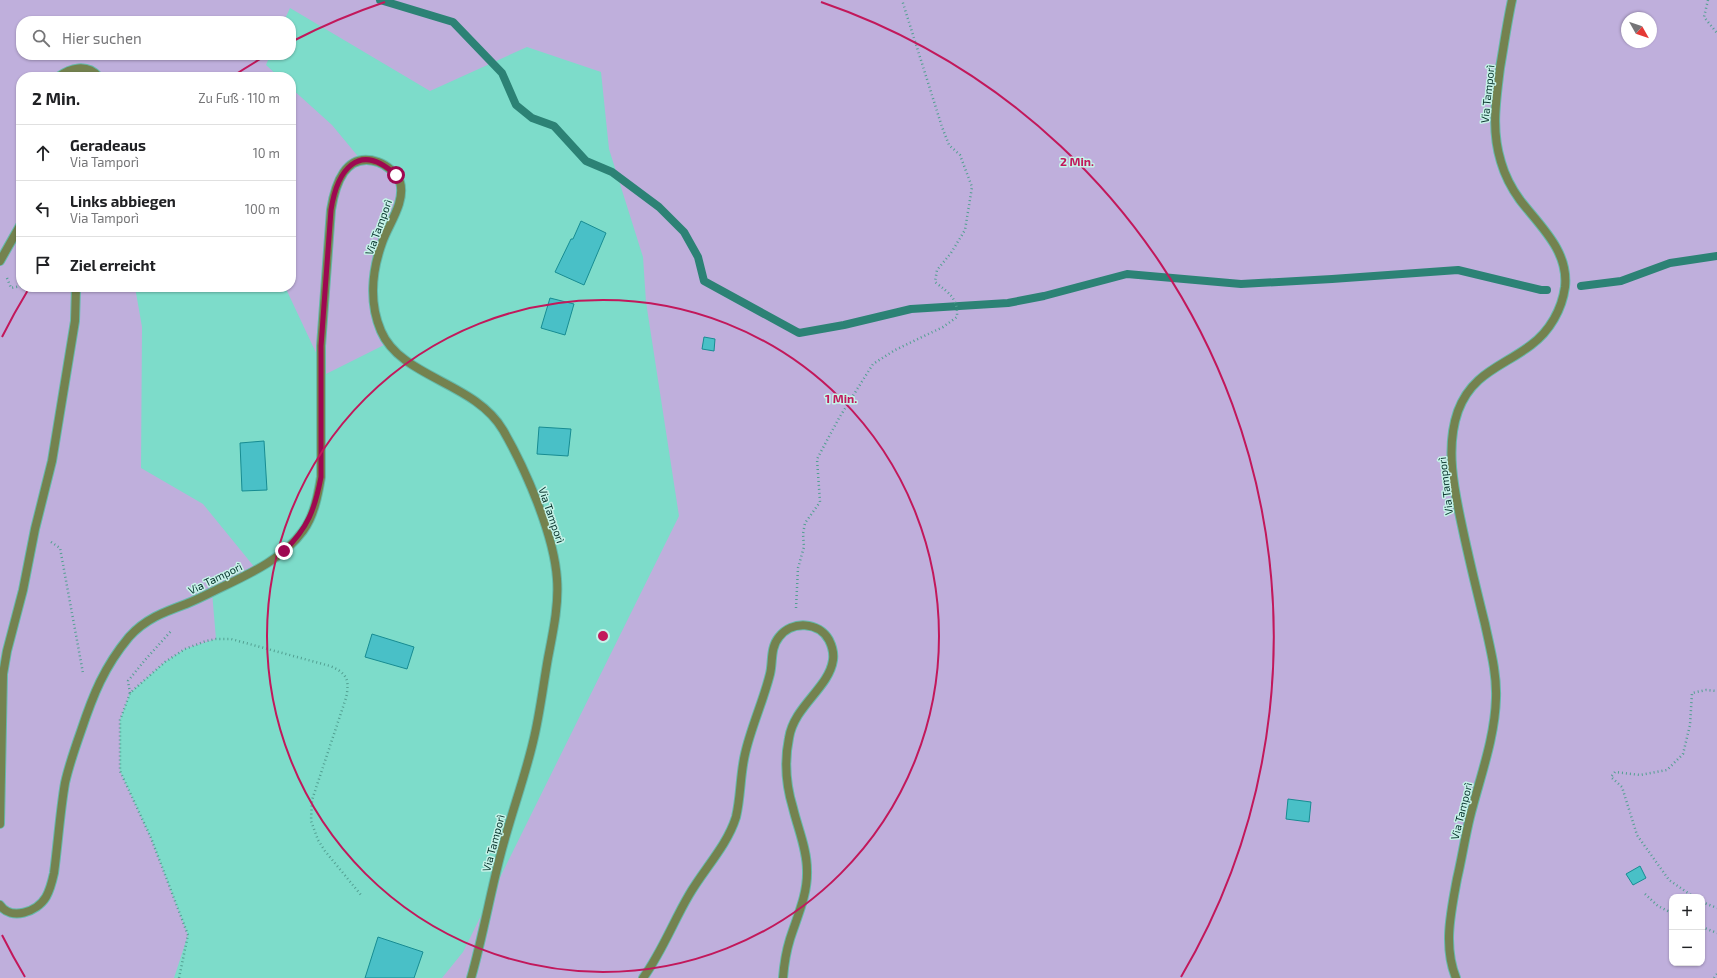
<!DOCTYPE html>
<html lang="de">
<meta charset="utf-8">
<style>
:root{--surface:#fff;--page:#f2f2f2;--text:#202124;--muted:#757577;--line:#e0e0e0}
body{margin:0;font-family:"Exo 2",sans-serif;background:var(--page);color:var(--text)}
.controls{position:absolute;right:12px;bottom:12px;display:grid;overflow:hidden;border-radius:8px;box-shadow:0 1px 3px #0004}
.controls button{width:36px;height:36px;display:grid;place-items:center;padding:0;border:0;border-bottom:1px solid var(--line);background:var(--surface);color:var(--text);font:20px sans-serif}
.compass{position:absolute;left:1621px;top:12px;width:36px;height:36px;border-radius:50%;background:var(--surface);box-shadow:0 1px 3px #0004;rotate:130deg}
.stop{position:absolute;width:12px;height:12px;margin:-9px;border:3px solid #9e0851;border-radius:50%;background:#fff}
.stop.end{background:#9e0851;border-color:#fff;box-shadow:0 1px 4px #0008}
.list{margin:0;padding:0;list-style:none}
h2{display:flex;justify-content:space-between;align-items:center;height:52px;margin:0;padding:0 16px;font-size:17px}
h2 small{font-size:13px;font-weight:400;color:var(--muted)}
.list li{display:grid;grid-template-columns:26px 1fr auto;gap:12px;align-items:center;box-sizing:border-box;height:56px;padding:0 16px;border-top:1px solid var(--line)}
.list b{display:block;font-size:15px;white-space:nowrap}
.list p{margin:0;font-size:13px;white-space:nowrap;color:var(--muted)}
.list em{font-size:13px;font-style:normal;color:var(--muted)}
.icon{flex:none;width:22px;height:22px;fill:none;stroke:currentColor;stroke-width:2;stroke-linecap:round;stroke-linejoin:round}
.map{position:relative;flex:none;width:1717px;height:978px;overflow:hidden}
.search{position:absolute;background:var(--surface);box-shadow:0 1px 3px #0004;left:16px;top:16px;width:280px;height:44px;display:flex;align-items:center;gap:10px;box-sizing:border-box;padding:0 14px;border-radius:16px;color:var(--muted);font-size:15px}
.panel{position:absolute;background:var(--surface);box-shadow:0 1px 3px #0004;left:16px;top:72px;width:280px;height:220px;border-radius:16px}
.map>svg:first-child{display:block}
</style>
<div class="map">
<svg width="1717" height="978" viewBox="0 0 1717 978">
<rect width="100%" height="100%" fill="#7ddcca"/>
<g fill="#bfafdc" fill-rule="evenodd">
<path d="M0,0H1717V978H442L463,952L679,516L646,302L643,257L609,149L601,72L527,47L430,91L290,8L284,21H21V55H270L266,65L279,77H21V287H135L142,327L141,468L203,504L256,569L212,592L216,639L185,649L165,662L130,693L120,720V771L151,838L188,935L174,978H0ZM1627,18H1651V42H1627ZM1672,897H1702V963H1672Z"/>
<polygon points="291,88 332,125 361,160 368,160 396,175 400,198 382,243 375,307 388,343 326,374 287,291 286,287 291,287"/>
</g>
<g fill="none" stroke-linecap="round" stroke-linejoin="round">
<g stroke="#2c8275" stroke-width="8">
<polyline points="380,0 453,22 502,73 516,105 532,118 554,126 586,161 612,172 659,207 684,232 698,257 704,281 799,333 844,325 911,309 1008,303 1044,296 1127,274 1241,284 1332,279 1458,270 1541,290 1547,290"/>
<polyline points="1581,286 1621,281 1670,263 1717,256"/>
</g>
</g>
<g fill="#49c0c7" stroke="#178c92">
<polygon points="581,221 606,233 584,285 555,272 571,239 573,239"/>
<polygon points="550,298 574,304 565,335 541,328"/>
<polygon points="704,337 715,339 714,351 702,349"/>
<polygon points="539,427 571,429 568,456 537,454"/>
<polygon points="264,441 267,490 242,491 240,443"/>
<polygon points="372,634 414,647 407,669 365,657"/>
<polygon points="1288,799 1311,802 1309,822 1286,819"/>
<polygon points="1640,866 1646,878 1633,885 1626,874"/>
<polygon points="378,937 423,952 414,978 365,978"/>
</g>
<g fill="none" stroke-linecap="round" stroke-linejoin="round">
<g stroke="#65baaa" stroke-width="10">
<g id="minor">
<path d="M58,77C70,68 87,63 99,77"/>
<polyline points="0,261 21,224"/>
<polyline points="0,824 3,674 7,651 23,590 35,529 52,461 75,321 76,287"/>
<path d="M0,905C11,921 37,912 46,897C50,890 52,882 54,873C58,843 60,812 65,783C69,765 75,748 81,731C93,695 104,667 129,637C145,619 164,612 186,604C196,600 206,595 216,590C247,575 282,560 303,531C314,516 318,495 321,477V346L331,210C335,185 345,151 378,162C387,165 396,173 400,182C406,202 388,225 382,243C372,271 369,303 381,331C401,378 475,382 503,430C525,468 554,534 557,579C559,605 553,632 548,658C543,686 540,714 533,742C525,776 513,809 504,842C491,887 484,933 471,978"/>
<path d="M643,978C662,952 673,922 689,895C704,869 727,846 736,817C741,796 740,775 745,754C751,727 763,702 770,674C773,662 770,648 779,637C792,620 819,622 829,640C832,646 834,653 833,660C829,688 794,706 789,738C784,762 786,785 793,808C798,829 807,849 807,870C808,894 797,917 790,939C786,952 784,965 783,978"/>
<path d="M1456,978C1443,946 1451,912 1457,879C1462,858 1465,837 1470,817C1480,777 1495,738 1496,698C1497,673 1490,648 1485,624C1477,592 1469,559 1462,526C1454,489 1445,448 1458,411C1472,373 1502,367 1531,345C1550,331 1562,309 1565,287C1569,251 1540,226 1520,200C1512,189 1505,176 1501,162C1491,130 1496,101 1500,68C1504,45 1507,23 1512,0"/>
</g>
</g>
<g stroke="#529f91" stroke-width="2.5" stroke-dasharray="1 3" stroke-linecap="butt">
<polyline points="1708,0 1704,17 1717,33"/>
<polyline points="7,278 11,288 21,286"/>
<polyline points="42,287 49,290 52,287"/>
<polyline points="51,542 60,548 83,673"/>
<path d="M796,608L798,568L804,547L803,534L805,523L820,502L817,459L839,418L873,364L895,350L943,327L957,317C958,298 949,293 935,282L937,270L951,253L965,230L972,187L960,155L949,145L942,127L902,0"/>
<polyline points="130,693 128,681 145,660 172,630"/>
<polyline points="1645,894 1658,906 1672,913"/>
<polyline points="1694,897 1669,880 1637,835 1622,787 1611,777 1615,772 1640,775 1667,770 1683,754 1690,725 1692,693 1706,690 1717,691"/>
<polyline points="1702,902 1717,908"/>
<polyline points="1702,927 1717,933"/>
<path d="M179,978L188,935L151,838L120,771V720L130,693L165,662L185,649L206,641L216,639H231L330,666C347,673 350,680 346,698L312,800L311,821L318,840L325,851L361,895"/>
<polyline points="1714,978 1717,974"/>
</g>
<use href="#minor" stroke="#74824f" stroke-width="8"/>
</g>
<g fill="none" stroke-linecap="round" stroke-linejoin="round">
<path stroke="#9e0851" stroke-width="5" d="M284,551C308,528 315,509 321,477V346L331,210C337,171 358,140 396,175"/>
</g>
<g fill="none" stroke="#c2185b" stroke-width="2">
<circle cx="603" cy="636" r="336"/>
<path d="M25 977A671 671 0 0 1 2 935M2 337A671 671 0 0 1 28 290M233 76A671 671 0 0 1 262 58M293 41A671 671 0 0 1 385 2M821 2A671 671 0 0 1 1181 977"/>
</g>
<g text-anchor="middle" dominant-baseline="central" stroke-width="3" stroke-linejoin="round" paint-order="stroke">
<g font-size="11" fill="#07332c" stroke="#c7f3e9">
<text transform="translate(1487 94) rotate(-84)">Via Tamporì</text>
<text transform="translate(378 227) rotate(-70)">Via Tamporì</text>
<text transform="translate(1445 486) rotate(-97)">Via Tamporì</text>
<text transform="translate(552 515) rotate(71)">Via Tamporì</text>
<text transform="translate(215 578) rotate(-26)">Via Tamporì</text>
<text transform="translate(1461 811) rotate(-76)">Via Tamporì</text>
<text transform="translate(493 843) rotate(-75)">Via Tamporì</text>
</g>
</g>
<circle cx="603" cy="636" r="6" fill="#c2185b" stroke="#c7f3e9" stroke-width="2"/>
<g font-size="12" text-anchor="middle" font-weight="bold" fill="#c2185b" stroke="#c7f3e9" stroke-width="3" stroke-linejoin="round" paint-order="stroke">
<text x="1077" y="166">2 Min.</text>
<text x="841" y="403">1 Min.</text>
</g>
</svg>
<div class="controls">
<button>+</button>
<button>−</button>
</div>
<svg class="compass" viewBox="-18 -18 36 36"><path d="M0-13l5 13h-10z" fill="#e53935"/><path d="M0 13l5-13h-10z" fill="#757577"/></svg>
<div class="stop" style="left:396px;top:175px"></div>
<div class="stop end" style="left:284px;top:551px"></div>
<div class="search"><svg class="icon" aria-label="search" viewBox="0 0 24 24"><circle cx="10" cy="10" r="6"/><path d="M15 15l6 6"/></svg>Hier suchen</div>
<section class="panel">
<h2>2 Min.<small>Zu Fuß · 110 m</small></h2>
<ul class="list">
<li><svg class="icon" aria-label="ahead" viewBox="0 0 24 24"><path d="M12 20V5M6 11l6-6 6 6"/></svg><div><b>Geradeaus</b><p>Via Tamporì</p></div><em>10 m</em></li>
<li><svg class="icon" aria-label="left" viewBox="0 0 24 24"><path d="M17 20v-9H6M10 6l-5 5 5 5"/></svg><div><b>Links abbiegen</b><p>Via Tamporì</p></div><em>100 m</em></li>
<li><svg class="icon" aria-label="arrive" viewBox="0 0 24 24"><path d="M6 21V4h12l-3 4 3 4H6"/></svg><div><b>Ziel erreicht</b></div></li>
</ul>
</section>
</div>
